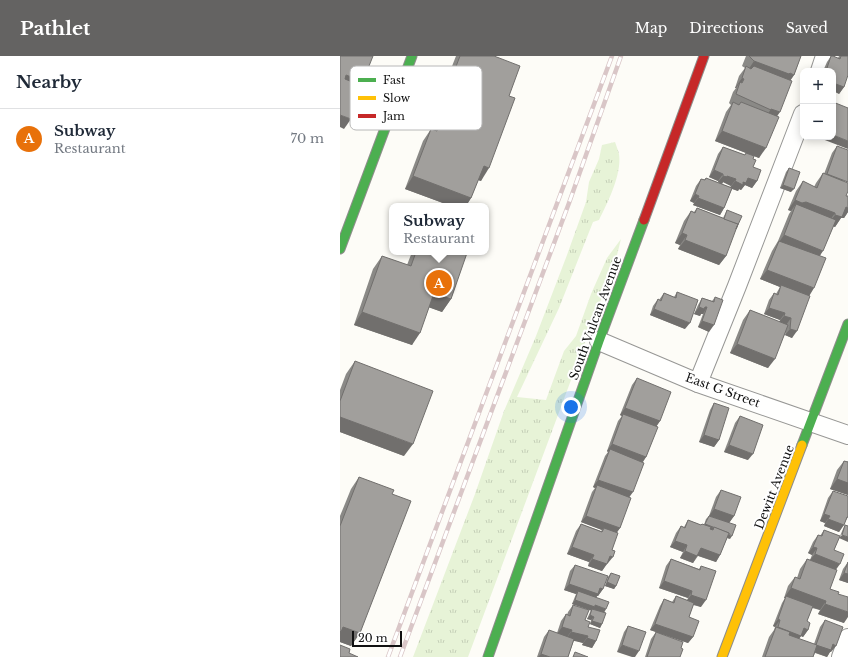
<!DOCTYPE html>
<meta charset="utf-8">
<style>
:root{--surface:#fff;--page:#f2f2f3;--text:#1f2937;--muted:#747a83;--line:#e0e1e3;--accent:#646362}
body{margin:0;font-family:"Libre Baskerville",serif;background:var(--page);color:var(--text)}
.controls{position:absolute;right:12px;top:12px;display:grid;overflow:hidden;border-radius:8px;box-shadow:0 2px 10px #0003}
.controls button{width:36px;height:36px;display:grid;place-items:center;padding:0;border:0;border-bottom:1px solid var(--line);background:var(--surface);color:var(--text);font:20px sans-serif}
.scale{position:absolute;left:12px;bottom:10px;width:50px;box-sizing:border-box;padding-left:4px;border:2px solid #111;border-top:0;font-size:11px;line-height:14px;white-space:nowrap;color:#111;-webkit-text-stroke:3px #fff;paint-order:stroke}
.you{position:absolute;left:231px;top:351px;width:14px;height:14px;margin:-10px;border:3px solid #fff;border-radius:50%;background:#1a73e8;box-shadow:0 0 0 6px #1a73e833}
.badge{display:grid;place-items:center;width:26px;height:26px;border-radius:50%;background:var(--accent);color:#fff;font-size:13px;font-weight:700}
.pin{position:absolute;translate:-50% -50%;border:2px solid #fff;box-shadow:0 1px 4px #0006}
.popup{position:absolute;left:49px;top:147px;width:100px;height:52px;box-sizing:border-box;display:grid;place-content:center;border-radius:8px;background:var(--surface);filter:drop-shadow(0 1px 3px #0005);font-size:13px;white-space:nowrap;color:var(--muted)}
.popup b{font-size:15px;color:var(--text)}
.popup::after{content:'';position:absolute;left:50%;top:100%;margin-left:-8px;border:8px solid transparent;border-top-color:var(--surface)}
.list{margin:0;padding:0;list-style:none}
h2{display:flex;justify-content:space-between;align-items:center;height:52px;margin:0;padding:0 16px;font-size:17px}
h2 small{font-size:13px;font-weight:400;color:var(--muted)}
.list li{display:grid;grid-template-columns:26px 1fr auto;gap:12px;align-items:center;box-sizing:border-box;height:60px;padding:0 16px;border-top:1px solid var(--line)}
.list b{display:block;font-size:15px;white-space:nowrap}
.list p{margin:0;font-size:13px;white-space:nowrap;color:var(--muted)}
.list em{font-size:13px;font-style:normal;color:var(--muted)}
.map{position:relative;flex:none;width:508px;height:601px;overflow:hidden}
header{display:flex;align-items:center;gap:24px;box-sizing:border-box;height:56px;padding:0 20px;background:var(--accent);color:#fff}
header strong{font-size:19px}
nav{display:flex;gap:22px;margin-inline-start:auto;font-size:14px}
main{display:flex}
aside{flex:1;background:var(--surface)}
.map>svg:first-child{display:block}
</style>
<header>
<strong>Pathlet</strong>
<nav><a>Map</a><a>Directions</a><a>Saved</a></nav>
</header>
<main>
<aside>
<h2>Nearby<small></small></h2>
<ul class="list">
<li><span class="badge" style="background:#e8710a">A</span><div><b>Subway</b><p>Restaurant</p></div><em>70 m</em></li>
</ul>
</aside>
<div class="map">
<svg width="508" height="601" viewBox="0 0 508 601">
<defs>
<pattern id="grass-tufts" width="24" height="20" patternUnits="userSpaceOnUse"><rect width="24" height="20" fill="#e7f3d7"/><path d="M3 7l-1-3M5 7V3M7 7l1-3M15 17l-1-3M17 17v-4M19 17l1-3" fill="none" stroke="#c5cfb8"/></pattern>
</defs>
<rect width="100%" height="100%" fill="#fdfcf7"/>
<path fill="url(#grass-tufts)" d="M275,86C276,89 278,94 279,98C282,118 268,146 259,164L253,166L219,252L177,341L206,344L224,295L236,280L251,238L267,202L281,183L276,203L128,601H73L135,438L164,355L196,280L227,199L246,146L249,126L259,103L262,89Z"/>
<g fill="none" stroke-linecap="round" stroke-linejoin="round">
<g stroke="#979795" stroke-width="20">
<g id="street">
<polyline points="480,15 485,0"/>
<polyline points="259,285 358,327 508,379"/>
<polyline points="358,327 397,230 463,58"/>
<polyline points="501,601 508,582"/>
</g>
</g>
<g stroke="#8e8d8b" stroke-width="11">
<g id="fast">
<polyline points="0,193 72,0"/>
<polyline points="462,389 508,268"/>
<polyline points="148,601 259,285 304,164"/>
</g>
</g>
<g stroke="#8e8d8b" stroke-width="11">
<polyline id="slow" points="382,601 462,389"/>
</g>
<g stroke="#8e8d8b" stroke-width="11">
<polyline id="jam" points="304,164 364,0"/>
</g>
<use href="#street" stroke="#fffffe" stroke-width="18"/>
<use href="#fast" stroke="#4caf50" stroke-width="9"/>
<use href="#slow" stroke="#ffc107" stroke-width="9"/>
<use href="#jam" stroke="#c62828" stroke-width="9"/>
<g stroke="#d9c6c7" stroke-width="4.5">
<g id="rail">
<polyline points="48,601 272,0"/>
<polyline points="60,601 229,147 281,0"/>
</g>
</g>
<use href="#rail" stroke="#fff" stroke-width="3" stroke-dasharray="9" stroke-linecap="butt"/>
</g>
<g fill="#8a8986">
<polygon points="116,0 154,0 169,40 141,125 138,124 131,142 126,150 111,150 65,133 83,85 91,73 93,73 103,48 98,46"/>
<polygon points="406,0 461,0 454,19 450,25 437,60 419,102 375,85 386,56 391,49 389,47 393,36 396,32 395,32 399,20 405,12 402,10"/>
<polygon points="491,0 498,2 499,0 508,0 504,31 499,38 493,15 483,15 487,6"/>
<polygon points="497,90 506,140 508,140 508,156 504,162 501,162 495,171 493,170 480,200 469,239 452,282 445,279 446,276 428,312 390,297 403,264 410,254 439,266 440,264 424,258 429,244 434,237 436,238 440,231 420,223 432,195 438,185 449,158 451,155 448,154 456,135 463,125 474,131 476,127 483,117 484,118 492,97"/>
<polygon points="383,91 405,99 406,97 413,103 413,111 417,125 412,132 405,129 401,134 399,133 398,135 392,133 384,152 380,159 353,149 354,147 350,145 356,130 361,123 364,124 366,122 390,131 391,130 383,126 382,128 378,126 378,125 369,121 378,98"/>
<polygon points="449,112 451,136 440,132 446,116"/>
<polygon points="357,152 383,162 387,154 386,200 379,209 338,193 340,189 335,187 344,165 351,155 354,156"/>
<polygon points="72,196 126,196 111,243 102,256 89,251 72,289 14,269 33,213 42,200 67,209"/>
<polygon points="337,236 345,273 310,259 313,250 318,243 319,244 324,237 334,241"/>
<polygon points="375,241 369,276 358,271 363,258 361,258 360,260 354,258 358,249 362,242 372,245"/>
<polygon points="15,305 64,400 0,376 0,334 6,318"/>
<polygon points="297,322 320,365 316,371 306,401 303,406 289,441 280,472 277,476 268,507 267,507 262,515 248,510 249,506 227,498 236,475 241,468 261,475 262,474 241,466 252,436 255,432 253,431 265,400 268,396 267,395 278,365 282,360 280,359 292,329"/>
<polygon points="374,347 379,384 374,391 359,386 370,354"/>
<polygon points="400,360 408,404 384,396 395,367"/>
<polygon points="504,405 507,406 508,405 508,439 490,433 497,414"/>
<polygon points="19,421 52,438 20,577 11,590 0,586 0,460 11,433"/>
<polygon points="381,434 394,460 389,467 369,460 376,441"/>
<polygon points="493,435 508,461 499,476 484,470 485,467 480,465 488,442"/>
<polygon points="369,460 390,483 387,482 380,499 376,506 358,500 353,507 340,502 343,496 330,491 336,477 341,470 344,471 348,464 361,469 362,468 364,469 366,463"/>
<polygon points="505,469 508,470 499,482 494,494 496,514 490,533 498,538 504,567 478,558 480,554 472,552 467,565 468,574 463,581 461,580 459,583 474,588 480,571 485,564 491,596 490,596 487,601 475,597 473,601 422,601 429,581 434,574 435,571 433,570 442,547 445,542 444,542 448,530 455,521 457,522 460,513 467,503 470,504 472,499 468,497 473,486 478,479 480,480 484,474 500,480 503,473"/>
<polygon points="331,503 359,513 361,510 361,551 353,549 349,561 353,581 348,587 322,578 341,592 340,601 305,601 311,583 316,576 310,574 320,550 324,543 332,546 336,540 347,544 348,542 319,532 326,510"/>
<polygon points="508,506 508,527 499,524 503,513"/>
<polygon points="235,509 263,533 258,540 257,540 256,542 264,557 262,568 260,572 250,568 251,564 247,563 251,554 232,548 236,538 224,534 230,515"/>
<polygon points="271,517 276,530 274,533 265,530 268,521"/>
<polygon points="233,549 245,564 256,585 252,592 242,589 243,587 234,584 228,601 197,601 204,581 209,574 217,577 221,565 226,558 227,559 228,556"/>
<polygon points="288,570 306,576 277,596 284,576"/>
</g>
<g fill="#716f6d">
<polygon points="414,5 454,19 447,29 408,14"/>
<polygon points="6,19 23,25 16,35 0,29"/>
<polygon points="402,22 404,23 398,31 400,26 396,32 395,32"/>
<polygon points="493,27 504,31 499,38 493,35"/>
<polygon points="107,34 111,36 103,48 98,46"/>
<polygon points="431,53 440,56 433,66 425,62"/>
<polygon points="0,59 11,63 4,73 0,71"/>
<polygon points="382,75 426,92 419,102 375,85"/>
<polygon points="493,79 508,85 508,93 477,81 493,81"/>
<polygon points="144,110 149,112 141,125 135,123"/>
<polygon points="374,114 383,118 378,125 369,121"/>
<polygon points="73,120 131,142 126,150 111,150 65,133"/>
<polygon points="383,120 387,120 396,123 391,130 383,126 382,128 378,126"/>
<polygon points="408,122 417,125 412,132 405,129 401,134 399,133 398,135 390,132 395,125"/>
<polygon points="443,129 454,133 451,136 440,132"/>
<polygon points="355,138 359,140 354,147 350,145"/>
<polygon points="358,142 384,152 380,159 353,149"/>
<polygon points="455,144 466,146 495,157 488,167 456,148 451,155 448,154"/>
<polygon points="506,151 508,152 508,156 504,162 501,162 495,171 488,168 495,159"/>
<polygon points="342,177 347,179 340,189 335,187"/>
<polygon points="444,179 483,195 476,205 437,189"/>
<polygon points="345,184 386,200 379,209 338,193"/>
<polygon points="427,214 474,232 468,242 441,229 440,231 420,223"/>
<polygon points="94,237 111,243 102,256 85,250"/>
<polygon points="359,251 367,251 363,258 361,258 360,260 354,258"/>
<polygon points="429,252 445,257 440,264 424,258"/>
<polygon points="314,253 350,267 345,273 310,259"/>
<polygon points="22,256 80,277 72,289 14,269"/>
<polygon points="444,260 451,262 446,269 439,266"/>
<polygon points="362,265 374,269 369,276 358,271"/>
<polygon points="450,273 457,275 452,282 445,279"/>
<polygon points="397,288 435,303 428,312 390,297"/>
<polygon points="285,352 320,365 315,372 283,358 282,360 280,359"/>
<polygon points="0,361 73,388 64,400 0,376"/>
<polygon points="364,379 379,384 374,391 359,386"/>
<polygon points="272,388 306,401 301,408 270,393 268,396 267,395"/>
<polygon points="389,389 413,398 408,404 384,396"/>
<polygon points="497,423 508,427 508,439 490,433"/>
<polygon points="258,424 293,436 288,443 257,429 255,432 253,431"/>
<polygon points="374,453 394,460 389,467 369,460"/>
<polygon points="484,458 490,460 485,467 480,465"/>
<polygon points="246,460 280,472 275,479 264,472 262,474 241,466"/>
<polygon points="488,463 504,469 499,476 484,470"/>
<polygon points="365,468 374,472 371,475 363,472"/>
<polygon points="374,472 392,480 390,483 372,475"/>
<polygon points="502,479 508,481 508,486 499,482"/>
<polygon points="335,485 347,489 343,496 330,491"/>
<polygon points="232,491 254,499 249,506 227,498"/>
<polygon points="473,491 477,492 472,499 468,497"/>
<polygon points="361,492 380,499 376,506 356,499"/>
<polygon points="345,495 357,500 353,507 340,502"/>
<polygon points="475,498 500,508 495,515 470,504"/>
<polygon points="270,500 273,501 268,507 266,506"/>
<polygon points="252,503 267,508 262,515 248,510"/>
<polygon points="504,517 508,518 508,527 499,524"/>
<polygon points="324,525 352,535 348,542 319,532"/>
<polygon points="267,526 276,530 274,533 265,530"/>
<polygon points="229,528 260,532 263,533 258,540 257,540 254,545 238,535 236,538 224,534"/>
<polygon points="451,532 486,545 480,554 446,542 446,540 445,542 444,542"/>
<polygon points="351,539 366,544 361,551 346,546"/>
<polygon points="235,544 255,549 266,553 264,557 253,553 252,555 232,548"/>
<polygon points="485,548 508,556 508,561 504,567 478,558"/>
<polygon points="250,559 254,561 251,564 247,563"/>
<polygon points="438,563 440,564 435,571 433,570"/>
<polygon points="252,565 262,568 260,572 250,568"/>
<polygon points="315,568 353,581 348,587 310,574"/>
<polygon points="3,571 20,577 11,590 0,586 0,575"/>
<polygon points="222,571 232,574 227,581 217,578"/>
<polygon points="438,571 464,572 468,574 463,581 461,580 456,587 435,575"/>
<polygon points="231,576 248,580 243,587 226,583"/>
<polygon points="247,582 256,585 252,592 242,589"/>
<polygon points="493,588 496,590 491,596 490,596 487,601 471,595 476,589"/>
<polygon points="282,589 299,595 295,601 292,601 277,596"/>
<polygon points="201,598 210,601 198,601"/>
</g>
<g fill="#a19f9c" stroke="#716f6d">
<polygon points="0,0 33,0 23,25 6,19 5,23 24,31 11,63 0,59"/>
<polygon points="120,0 154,0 180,10 169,40 175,42 149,112 144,110 131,142 73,120 91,73 97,75 111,36 107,34"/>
<polygon points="409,0 461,0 454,19 450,17 449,18 414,5"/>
<polygon points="491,0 493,0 500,3 501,0 508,0 508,19 504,31 493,27 493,15 486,15"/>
<polygon points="406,10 411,13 414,10 452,25 440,56 431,53 431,54 396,38 400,26 402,27 404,23 402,22"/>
<polygon points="393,46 399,49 401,46 439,61 426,92 382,75"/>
<polygon points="493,46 508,52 508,85 493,79"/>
<polygon points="497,90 508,94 508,126 487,118"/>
<polygon points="383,91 405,99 406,97 414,100 413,103 416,104 413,111 421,114 417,125 408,122 406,127 403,126 403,129 395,125 396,123 387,120 387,121 383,120 383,118 374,114"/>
<polygon points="449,112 460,116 454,133 443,129"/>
<polygon points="483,117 508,127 508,135 506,140 508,140 508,152 506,151 502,161 495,159 495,157 466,146 462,147 455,144 463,125 477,132"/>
<polygon points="366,122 392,132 384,152 358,142 359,140 355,138 361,123 365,124"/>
<polygon points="456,148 496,164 483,195 444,179"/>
<polygon points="357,152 398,168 386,200 345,184 347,179 342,177 351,155 355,157"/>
<polygon points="387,154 402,160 396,173 398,168 384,163"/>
<polygon points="439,185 486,202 474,232 427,214"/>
<polygon points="76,196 126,196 127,197 111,243 94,237 80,277 22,256 42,200 71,210"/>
<polygon points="441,229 470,240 457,275 450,273 451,262 444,260 445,257 429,252 434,237 438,239"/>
<polygon points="337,236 358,244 350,267 314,253 318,243 321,245 324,237 336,242"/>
<polygon points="375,241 383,244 374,269 362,265 367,251 365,251 364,253 359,251 362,242 374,246"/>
<polygon points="410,254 448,269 435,303 397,288"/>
<polygon points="15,305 93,335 73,388 0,361 0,345"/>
<polygon points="297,322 331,336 320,365 285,352"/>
<polygon points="374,347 389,352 379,384 364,379"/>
<polygon points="283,358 318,371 306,401 272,388"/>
<polygon points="400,360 423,369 413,398 389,389"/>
<polygon points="270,393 304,407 293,436 258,424"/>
<polygon points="504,405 508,406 508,427 497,423"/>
<polygon points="19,421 54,434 52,438 71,445 20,577 3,571 1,576 0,575 0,470"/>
<polygon points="257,429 291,442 280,472 246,460"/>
<polygon points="381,434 401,441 394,460 374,453"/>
<polygon points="493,435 508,440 508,461 507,461 504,469 488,463 490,460 484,458"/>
<polygon points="369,460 396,469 392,480 389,478 389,477 365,468"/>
<polygon points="348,464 361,469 362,468 371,471 370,473 373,474 374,471 389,477 380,499 361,492 357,500 345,495 347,489 335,485 341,470 345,472"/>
<polygon points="241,468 262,476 264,472 278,477 272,494 275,495 273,501 270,500 267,508 252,503 254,499 232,491"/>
<polygon points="505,469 508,470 508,481 502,479"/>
<polygon points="484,474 500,480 494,494 504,498 500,508 475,498 477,492 473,491 478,479 482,480"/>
<polygon points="331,503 360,514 361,510 376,515 366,544 351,539 352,535 324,525"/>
<polygon points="467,503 497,514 490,533 499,536 498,538 508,541 508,556 485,548 486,545 451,532 455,521 460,523"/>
<polygon points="508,506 508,518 504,517"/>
<polygon points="235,509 268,520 263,533 260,532 258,538 229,528"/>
<polygon points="271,517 280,520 276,530 267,526"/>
<polygon points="238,535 269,546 266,553 255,549 255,551 235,544"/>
<polygon points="336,540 354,547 349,561 359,565 353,581 315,568 324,543 334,547"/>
<polygon points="446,540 473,550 467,565 470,567 468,574 464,572 461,580 438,571 440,564 438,563"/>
<polygon points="233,549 249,554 245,564 250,566 248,571 260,574 256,585 247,582 248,580 231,576 232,574 222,571 226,558 230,560"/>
<polygon points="252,553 266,557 262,568 252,565 254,561 250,559"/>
<polygon points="485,564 503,571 496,590 493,588 491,594 476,589"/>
<polygon points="288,570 306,576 299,595 282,589"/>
<polygon points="436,571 450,576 449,579 477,589 473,601 425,601"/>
<polygon points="209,574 234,583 228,601 210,601 201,598"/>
<polygon points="316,576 343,586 341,592 343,593 340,601 307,601"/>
<polygon points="0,589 10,593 9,597 18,601 0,601"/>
<polygon points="235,596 248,601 233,601"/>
</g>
<g text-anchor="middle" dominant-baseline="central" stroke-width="4" stroke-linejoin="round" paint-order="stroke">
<g font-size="12" fill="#111" stroke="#fff">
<text transform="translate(255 262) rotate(-70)">South Vulcan Avenue</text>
<text transform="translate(383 334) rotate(20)">East G Street</text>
<text transform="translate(434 431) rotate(-69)">Dewitt Avenue</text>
</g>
</g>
<rect x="10" y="10" width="132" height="64" rx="6" fill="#fff" stroke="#b8b8b8" stroke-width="1"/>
<rect x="18" y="22" width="18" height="4" fill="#4caf50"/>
<rect x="18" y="40" width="18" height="4" fill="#ffc107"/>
<rect x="18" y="58" width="18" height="4" fill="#c62828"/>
<g font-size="11" fill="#111">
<text x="43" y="28">Fast</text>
<text x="43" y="46">Slow</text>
<text x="43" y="64">Jam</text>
</g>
</svg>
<div class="controls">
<button>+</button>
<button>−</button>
</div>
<div class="scale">20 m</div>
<div class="you"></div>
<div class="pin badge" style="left:99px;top:227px;background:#e8710a">A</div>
<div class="popup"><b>Subway</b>Restaurant</div>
</div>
</main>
